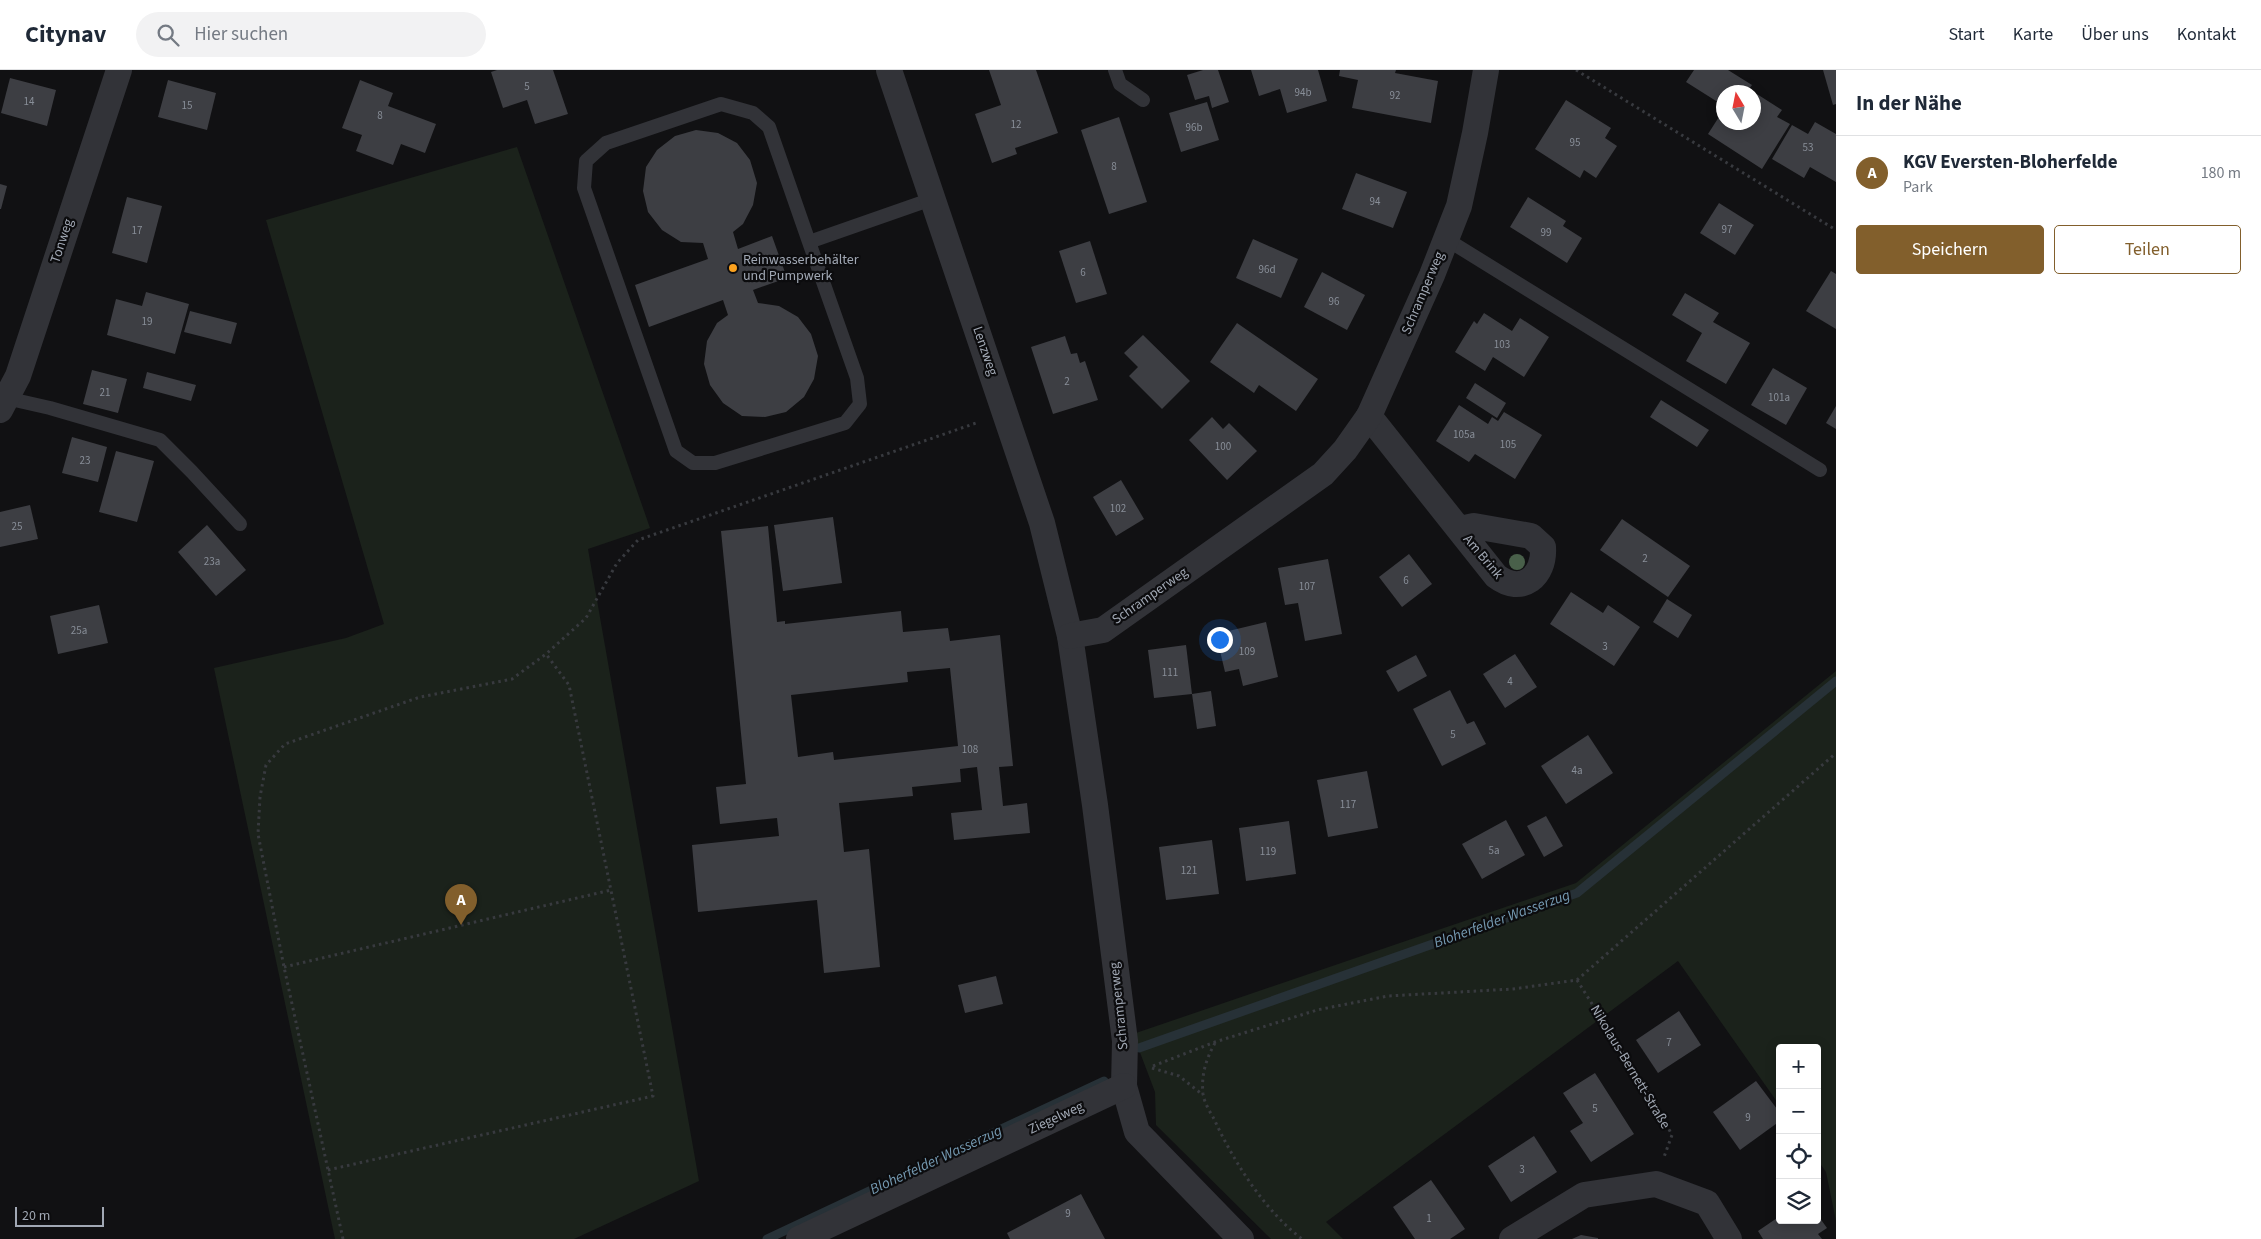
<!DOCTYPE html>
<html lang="de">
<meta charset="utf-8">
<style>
:root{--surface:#fff;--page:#f2f2f3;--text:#1f2937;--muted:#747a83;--line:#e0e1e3;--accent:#825f2c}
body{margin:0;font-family:"Source Sans 3",sans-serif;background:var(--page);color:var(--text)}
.controls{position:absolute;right:15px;bottom:15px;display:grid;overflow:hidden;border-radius:5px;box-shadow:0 2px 12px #0003}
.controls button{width:45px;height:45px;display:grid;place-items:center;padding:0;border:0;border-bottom:1px solid var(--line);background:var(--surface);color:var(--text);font:25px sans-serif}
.compass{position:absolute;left:1716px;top:15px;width:45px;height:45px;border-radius:50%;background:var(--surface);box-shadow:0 2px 12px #0003;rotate:350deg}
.scale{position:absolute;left:15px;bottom:12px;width:89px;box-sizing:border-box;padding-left:5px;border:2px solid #a1a8b4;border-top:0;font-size:14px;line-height:18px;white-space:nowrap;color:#a1a8b4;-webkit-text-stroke:4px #0c0c0e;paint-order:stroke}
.you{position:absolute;left:1219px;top:569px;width:18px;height:18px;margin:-12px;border:4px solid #fff;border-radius:50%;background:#1a73e8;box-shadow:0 0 0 8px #1a73e833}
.badge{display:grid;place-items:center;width:32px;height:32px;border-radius:50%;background:var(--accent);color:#fff;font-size:16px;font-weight:700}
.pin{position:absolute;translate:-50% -41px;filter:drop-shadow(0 1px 2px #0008)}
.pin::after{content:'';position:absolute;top:26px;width:18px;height:15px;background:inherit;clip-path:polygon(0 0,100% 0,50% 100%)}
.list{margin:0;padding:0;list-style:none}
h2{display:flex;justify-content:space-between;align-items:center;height:65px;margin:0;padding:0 20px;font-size:21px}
h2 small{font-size:16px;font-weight:400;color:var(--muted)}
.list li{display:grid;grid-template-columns:32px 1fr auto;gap:15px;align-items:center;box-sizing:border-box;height:75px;padding:0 20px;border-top:1px solid var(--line)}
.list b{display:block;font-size:19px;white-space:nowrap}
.list p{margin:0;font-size:16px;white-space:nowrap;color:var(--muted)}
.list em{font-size:16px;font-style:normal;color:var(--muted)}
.actions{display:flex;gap:10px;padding:15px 20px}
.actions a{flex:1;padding:11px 0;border:1px solid var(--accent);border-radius:5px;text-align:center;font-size:18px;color:var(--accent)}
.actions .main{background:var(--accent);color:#fff}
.icon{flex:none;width:28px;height:28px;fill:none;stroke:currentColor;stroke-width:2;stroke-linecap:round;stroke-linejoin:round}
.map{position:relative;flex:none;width:1836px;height:1169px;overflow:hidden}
header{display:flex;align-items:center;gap:30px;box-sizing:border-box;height:70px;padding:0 25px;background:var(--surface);border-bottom:1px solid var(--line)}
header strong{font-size:24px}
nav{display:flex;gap:28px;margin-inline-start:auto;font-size:18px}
.search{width:350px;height:45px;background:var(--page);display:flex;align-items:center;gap:12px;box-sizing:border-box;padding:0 18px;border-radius:28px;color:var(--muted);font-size:19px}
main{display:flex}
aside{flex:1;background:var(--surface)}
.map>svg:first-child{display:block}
</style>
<header>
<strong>Citynav</strong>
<div class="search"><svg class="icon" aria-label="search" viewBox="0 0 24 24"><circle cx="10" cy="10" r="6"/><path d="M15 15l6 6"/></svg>Hier suchen</div>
<nav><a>Start</a><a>Karte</a><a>Über uns</a><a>Kontakt</a></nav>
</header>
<main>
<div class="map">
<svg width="1836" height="1169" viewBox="0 0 1836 1169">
<rect width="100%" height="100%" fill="#111113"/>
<g fill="#1b221b">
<polygon points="517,77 650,458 588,479 699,1111 574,1169 335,1169 214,598 346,568 384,554 266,150"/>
<polygon points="1836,601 1836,1151 1826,1102 1817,1089 1817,978 1780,978 1780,1036 1678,891 1326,1152 1343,1169 1271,1169 1156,1055 1155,1022 1133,964 1576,813"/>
</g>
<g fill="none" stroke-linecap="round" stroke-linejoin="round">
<g stroke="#273137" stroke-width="9">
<polyline points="1139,978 1577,823 1836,611"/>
<polyline points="767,1169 1104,1011"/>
</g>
</g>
<g fill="#3d3e43" fill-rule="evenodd">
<polygon points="497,0 553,0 568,44 535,54 527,30 503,38 491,2"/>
<polygon points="989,0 1036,0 1058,63 1015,78 1017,84 992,93 975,44 1001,35"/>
<polygon points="1203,0 1218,0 1229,32 1212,38 1209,26 1195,30 1187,5"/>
<polygon points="1251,0 1318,0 1327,31 1287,43 1280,19 1259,26"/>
<polygon points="1340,0 1396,0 1395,3 1438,11 1431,53 1352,38 1358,10 1339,6"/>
<polygon points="1694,0 1728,0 1752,15 1749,19 1782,40 1777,47 1790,54 1762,99 1708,64 1724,39 1724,52 1754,52 1754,22 1724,22 1724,36 1686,12"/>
<polygon points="1823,0 1836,0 1836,34 1833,35"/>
<polygon points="10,8 56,20 47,56 1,43"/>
<polygon points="168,10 216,23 207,60 158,47"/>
<polygon points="360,10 393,23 388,36 436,54 425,83 401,74 393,95 356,81 362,65 342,58"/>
<polygon points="1566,30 1611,58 1605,68 1617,76 1596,108 1584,100 1580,108 1535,79"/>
<polygon points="1207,32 1219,70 1181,82 1169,43"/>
<polygon points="1119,47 1147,132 1109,144 1081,60"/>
<polygon points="1815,52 1836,64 1836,112 1810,97 1804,108 1772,89 1792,55 1808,64"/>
<polygon points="696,60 718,63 737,73 750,90 757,113 753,135 743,154 733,162 738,179 772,166 787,208 753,220 758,233 779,236 798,247 811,264 818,286 814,309 804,327 786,342 765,347 742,346 723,333 710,315 704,294 707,271 717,253 728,245 723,230 649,257 635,215 708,189 703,173 681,172 662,160 648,142 643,121 646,97 657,80 675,66"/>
<polygon points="1356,103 1407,122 1393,158 1342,139"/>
<polygon points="0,114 7,116 1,139 0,139"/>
<polygon points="127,127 162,136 147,193 112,183"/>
<polygon points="1528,127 1566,151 1563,156 1582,168 1567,193 1510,157"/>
<polygon points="1719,133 1754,155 1735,185 1700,163"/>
<polygon points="1253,169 1298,189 1281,228 1236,208"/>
<polygon points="1090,171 1107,224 1076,233 1059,181"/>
<polygon points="1831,201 1836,204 1836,259 1806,241"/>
<polygon points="1322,202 1365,225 1347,260 1304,237"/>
<polygon points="146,222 189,234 175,284 107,265 116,229 142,236"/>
<polygon points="1685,223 1719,243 1713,252 1750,273 1726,314 1686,291 1702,263 1672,245"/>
<polygon points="190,241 237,253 231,274 184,262"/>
<polygon points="1484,243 1512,261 1520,248 1549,267 1524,307 1493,287 1485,301 1455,282 1474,251 1477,254"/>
<polygon points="1237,253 1318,309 1296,341 1259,315 1254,323 1210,292"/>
<polygon points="1143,265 1190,311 1162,339 1129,306 1138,297 1124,283"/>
<polygon points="1065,266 1071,284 1077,283 1080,293 1085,291 1098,330 1053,344 1031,277"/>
<polygon points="1773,298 1807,318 1786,355 1751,335"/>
<polygon points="92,300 127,309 118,343 83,334"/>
<polygon points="147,302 196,315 191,331 143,318"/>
<polygon points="1475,313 1506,333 1497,348 1466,328"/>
<polygon points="1661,330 1709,360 1697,377 1650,347"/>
<polygon points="1459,335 1488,354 1492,347 1498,351 1504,342 1542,365 1515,409 1475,384 1469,392 1436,371"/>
<polygon points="1836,336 1836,359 1826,353"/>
<polygon points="1212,347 1223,359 1229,353 1257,381 1227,410 1189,370"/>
<polygon points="72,367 107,377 98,412 62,403"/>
<polygon points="116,381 154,391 137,452 99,442"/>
<polygon points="1121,410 1144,449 1116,466 1093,427"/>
<polygon points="30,435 38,469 0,477 0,442"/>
<polygon points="833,447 842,513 783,521 774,455"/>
<polygon points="1622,449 1690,496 1668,527 1600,480"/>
<polygon points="207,455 246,500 216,526 178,482"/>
<path d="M768,456L777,552L785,551V554L901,541L903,562L948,558L950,571L1000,565L1013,696L999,697L1003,736L1027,733L1030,763L954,770L951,743L982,740L977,697L960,699L961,712L912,717L913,726L839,733L844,782L869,779L880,897L824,903L817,830L698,842L692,775L779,766L777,748L720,754L716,717L746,714L721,461ZM950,598L958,676L834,690L833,682L798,687L791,625L908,612L907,602Z"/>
<polygon points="1409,484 1432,514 1402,537 1379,507"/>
<polygon points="1328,489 1342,564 1305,571 1298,533 1285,535 1278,498"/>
<polygon points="1571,522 1603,543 1608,535 1640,557 1614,596 1550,554"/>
<polygon points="1667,529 1692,545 1678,568 1653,552"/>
<polygon points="99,535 108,573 58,584 50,546"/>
<polygon points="1266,552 1278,607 1243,616 1239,599 1225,602 1216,564"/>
<polygon points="1186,575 1192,624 1154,628 1148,580"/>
<polygon points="1515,584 1537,617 1505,638 1483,604"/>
<polygon points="1416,585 1427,606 1398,622 1386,601"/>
<polygon points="1450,620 1467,654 1474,651 1486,674 1442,696 1413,639"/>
<polygon points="1211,621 1216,656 1197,659 1192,624"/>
<polygon points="1588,665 1613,703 1566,734 1541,696"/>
<polygon points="1367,701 1378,758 1328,767 1317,710"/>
<polygon points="1546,746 1563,776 1544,787 1527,756"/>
<polygon points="1506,750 1525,785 1482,809 1462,774"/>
<polygon points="1289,751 1296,804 1246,811 1239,758"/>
<polygon points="1212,770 1219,824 1166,830 1159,777"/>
<polygon points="996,906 1003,934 965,943 958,915"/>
<polygon points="1679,941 1701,975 1658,1003 1636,970"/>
<polygon points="1595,1003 1634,1064 1591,1092 1570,1061 1583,1053 1563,1023"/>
<polygon points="1756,1011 1780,1043 1780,1051 1740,1080 1713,1042"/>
<polygon points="1534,1066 1557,1102 1511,1132 1488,1096"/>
<polygon points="1431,1110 1465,1159 1450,1169 1415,1169 1393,1137"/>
<polygon points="1081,1124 1105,1169 1010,1169 1007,1163"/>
<polygon points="1817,1144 1827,1158 1818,1164 1822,1169 1763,1169 1758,1161 1780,1146 1780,1150 1817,1150"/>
<polygon points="1581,1165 1598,1168 1598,1169 1572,1169"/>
</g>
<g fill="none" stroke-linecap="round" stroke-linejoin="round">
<g stroke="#383a3f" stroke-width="3" stroke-dasharray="2.5 4" stroke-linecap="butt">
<polyline points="1576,0 1836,160"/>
<polyline points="284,897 611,820"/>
<polyline points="1577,910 1657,1037 1672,1065 1664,1087"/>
<path d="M1215,973C1206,989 1201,1005 1203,1024C1204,1032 1210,1042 1214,1049C1234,1092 1264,1140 1302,1169"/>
<polyline points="1153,996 1215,972 1317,940 1388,926 1513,919 1577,910 1836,683"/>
<polyline points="1152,998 1179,1006 1203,1025"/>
<polyline points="328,1100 653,1026 569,615 546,584"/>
<polyline points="343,1169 284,897 258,764 260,727 266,695 285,674 420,627 512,609 546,584 586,548 617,493 638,470 979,352"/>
</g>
<g stroke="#323338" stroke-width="14">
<polyline points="1115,0 1120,14 1143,30"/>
<polyline points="1446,169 1820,400"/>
<polyline points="809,172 857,308 860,334 845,353 715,393 693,393 676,381 584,118 586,91 606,73 721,34 753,43 769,57 809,172 932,129"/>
<polyline points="6,328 50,338 160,370 192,402 240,454"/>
</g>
<g stroke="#323338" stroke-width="26">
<polyline points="889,0 1042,453 1070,566 1095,735 1125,971 1124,1016 1137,1062 1241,1169"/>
<polyline points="0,340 18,306 119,0"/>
<path d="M1369,346L1496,506C1522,526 1545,506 1543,477L1531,466L1474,456L1460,459"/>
<polyline points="1070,566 1103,560 1323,404 1345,380 1369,346 1432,205 1459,136 1475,63 1486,0"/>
<polyline points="799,1169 1124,1016"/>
<polyline points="1512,1169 1584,1125 1656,1114 1707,1133 1729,1169"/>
</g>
</g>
<circle fill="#49604a" cx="1517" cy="492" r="8"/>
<circle fill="#fca21f" stroke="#0c0c0e" stroke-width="2" cx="733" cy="198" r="5"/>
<g text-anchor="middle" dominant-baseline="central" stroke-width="4.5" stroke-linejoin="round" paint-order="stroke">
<g font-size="11" fill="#888e98">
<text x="527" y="16">5</text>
<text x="1303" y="22">94b</text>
<text x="1395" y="25">92</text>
<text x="29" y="31">14</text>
<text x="187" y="35">15</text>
<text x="380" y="45">8</text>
<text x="1016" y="54">12</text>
<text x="1194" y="57">96b</text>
<text x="1575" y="72">95</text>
<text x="1808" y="77">53</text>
<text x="1114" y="96">8</text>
<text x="1375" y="131">94</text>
<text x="1727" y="159">97</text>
<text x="137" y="160">17</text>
<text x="1546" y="162">99</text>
<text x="1267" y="199">96d</text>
<text x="1083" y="202">6</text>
<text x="1334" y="231">96</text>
<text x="147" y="251">19</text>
<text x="1502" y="274">103</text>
<text x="1067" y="311">2</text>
<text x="105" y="322">21</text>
<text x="1779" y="327">101a</text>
<text x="1464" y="364">105a</text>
<text x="1508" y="374">105</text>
<text x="1223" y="376">100</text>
<text x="85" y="390">23</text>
<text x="1118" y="438">102</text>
<text x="17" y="456">25</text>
<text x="1645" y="488">2</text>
<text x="212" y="491">23a</text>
<text x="1406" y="510">6</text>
<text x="1307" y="516">107</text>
<text x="79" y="560">25a</text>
<text x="1605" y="576">3</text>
<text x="1247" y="581">109</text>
<text x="1170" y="602">111</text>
<text x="1510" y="611">4</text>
<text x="1453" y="664">5</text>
<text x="970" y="679">108</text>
<text x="1577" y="700">4a</text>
<text x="1348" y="734">117</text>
<text x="1494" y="780">5a</text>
<text x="1268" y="781">119</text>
<text x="1189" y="800">121</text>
<text x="1669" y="972">7</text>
<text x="1595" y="1038">5</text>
<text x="1748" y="1047">9</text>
<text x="1522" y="1099">3</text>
<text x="1068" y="1143">9</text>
<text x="1429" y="1148">1</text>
</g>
<g font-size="14" fill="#a1a8b4" stroke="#0c0c0e">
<text transform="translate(62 171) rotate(-72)">Tonweg</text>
<text transform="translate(1423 223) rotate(-67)">Schramperweg</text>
<text transform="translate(985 281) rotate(71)">Lenzweg</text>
<text transform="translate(1483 487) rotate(50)">Am Brink</text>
<text transform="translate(1150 526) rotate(-35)">Schramperweg</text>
<text transform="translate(1119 936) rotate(-96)">Schramperweg</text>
<text transform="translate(1630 997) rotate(59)">Nikolaus-Bernett-Straße</text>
<text transform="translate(1056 1048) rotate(-25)">Ziegelweg</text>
</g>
<g font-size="14" fill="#a1a8b4" stroke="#0c0c0e" text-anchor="start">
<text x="743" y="190">Reinwasserbehälter<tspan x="743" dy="16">und Pumpwerk</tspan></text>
</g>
<g font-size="15" font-style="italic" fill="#759ab2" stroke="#0c0c0e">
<text transform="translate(1502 849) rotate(-20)">Bloherfelder Wasserzug</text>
<text transform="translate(936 1090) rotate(-25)">Bloherfelder Wasserzug</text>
</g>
</g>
</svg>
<div class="controls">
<button>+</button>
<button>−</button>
<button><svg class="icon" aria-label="locate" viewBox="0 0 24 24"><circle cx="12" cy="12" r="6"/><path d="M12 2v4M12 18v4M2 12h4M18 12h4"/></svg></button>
<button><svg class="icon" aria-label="layers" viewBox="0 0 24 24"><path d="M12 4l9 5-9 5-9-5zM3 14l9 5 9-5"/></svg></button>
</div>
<svg class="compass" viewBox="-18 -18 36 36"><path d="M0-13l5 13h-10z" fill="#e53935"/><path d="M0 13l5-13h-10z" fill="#747a83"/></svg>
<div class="scale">20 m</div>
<div class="you"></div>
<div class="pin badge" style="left:461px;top:855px">A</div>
</div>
<aside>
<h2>In der Nähe<small></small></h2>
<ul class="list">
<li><span class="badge">A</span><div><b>KGV Eversten-Bloherfelde</b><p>Park</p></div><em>180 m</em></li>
</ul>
<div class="actions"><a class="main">Speichern</a><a>Teilen</a></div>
</aside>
</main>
